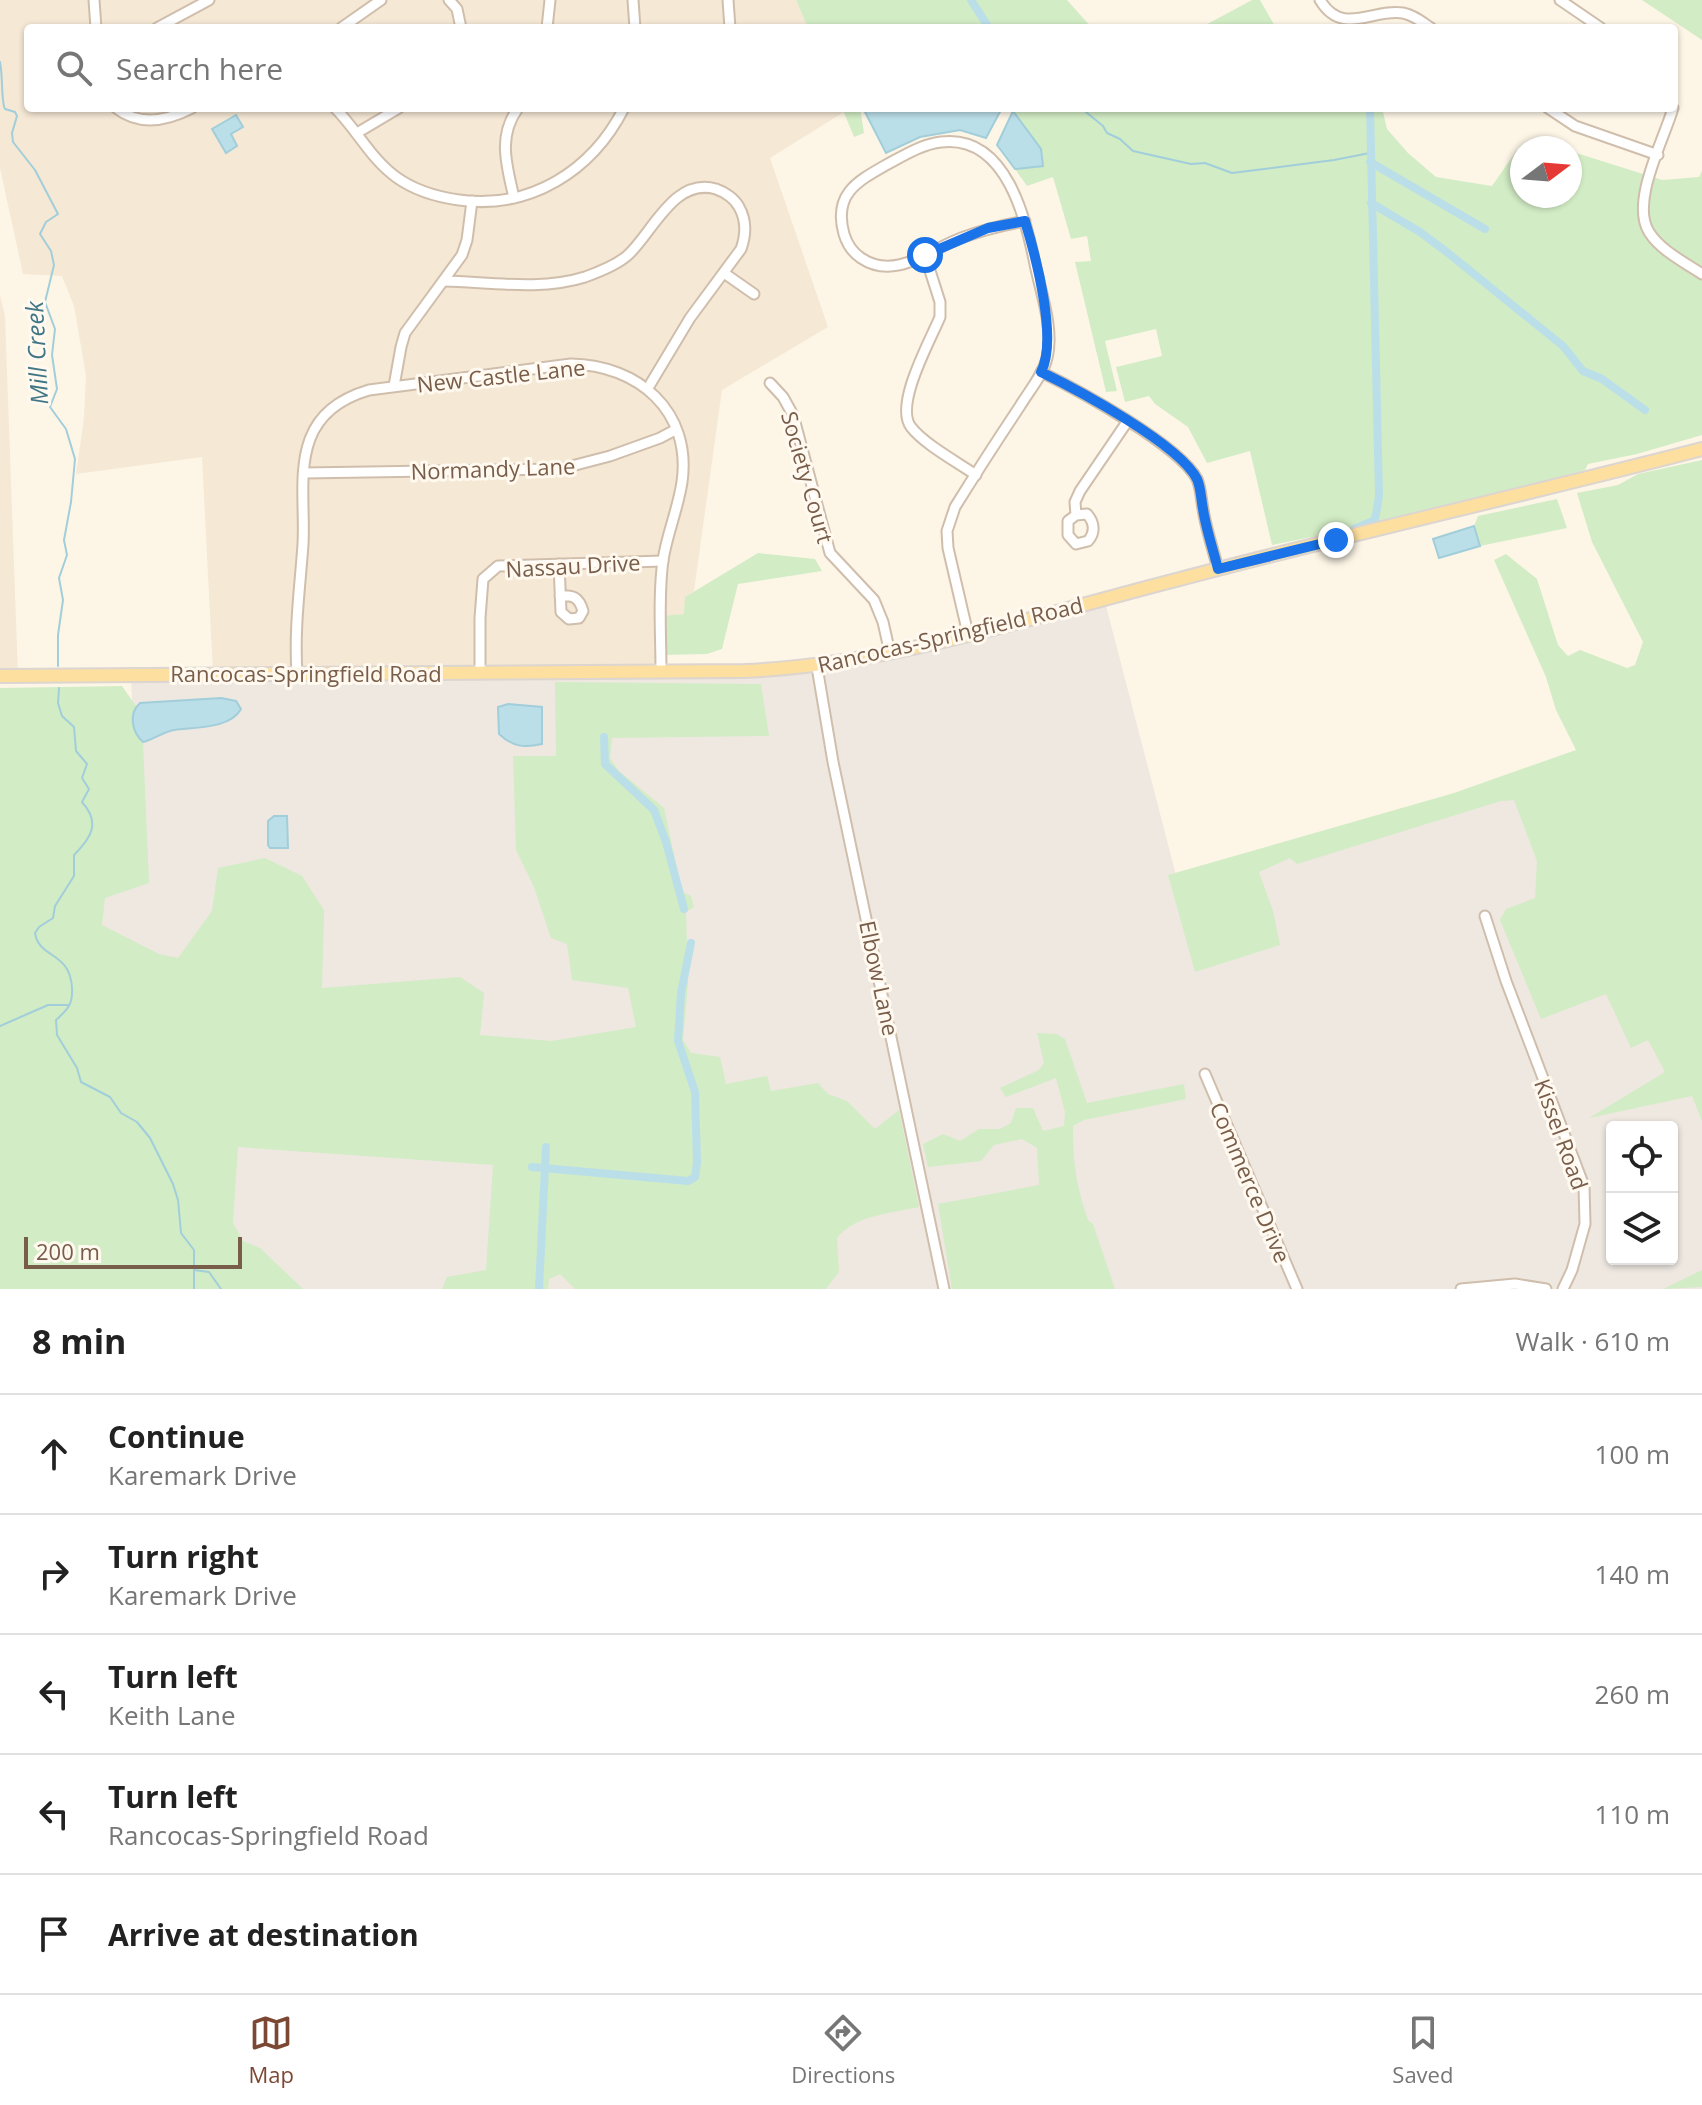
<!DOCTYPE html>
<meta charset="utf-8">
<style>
:root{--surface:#fff;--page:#f2f2f2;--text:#222;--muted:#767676;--line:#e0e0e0;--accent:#7c4834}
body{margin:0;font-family:"Open Sans",sans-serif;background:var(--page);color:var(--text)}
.controls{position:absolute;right:24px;bottom:24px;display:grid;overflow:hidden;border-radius:8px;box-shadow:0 2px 6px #0004}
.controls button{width:72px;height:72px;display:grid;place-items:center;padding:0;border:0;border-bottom:2px solid var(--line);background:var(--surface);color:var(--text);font:40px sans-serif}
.compass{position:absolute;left:1510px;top:136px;width:72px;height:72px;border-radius:50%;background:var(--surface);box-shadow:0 2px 6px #0004;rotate:74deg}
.scale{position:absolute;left:24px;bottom:20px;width:218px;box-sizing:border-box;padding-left:8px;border:4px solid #785d4a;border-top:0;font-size:22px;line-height:28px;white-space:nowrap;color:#785d4a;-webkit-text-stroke:6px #fff9ef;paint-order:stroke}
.stop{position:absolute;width:24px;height:24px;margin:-18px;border:6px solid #1a73e8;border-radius:50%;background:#fff}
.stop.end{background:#1a73e8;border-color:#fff;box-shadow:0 2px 8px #0008}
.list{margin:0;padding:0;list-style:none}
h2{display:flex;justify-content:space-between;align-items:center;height:104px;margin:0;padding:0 32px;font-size:34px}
h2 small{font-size:26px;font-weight:400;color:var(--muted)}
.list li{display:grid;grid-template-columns:52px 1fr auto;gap:24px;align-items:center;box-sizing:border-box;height:120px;padding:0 32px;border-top:2px solid var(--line)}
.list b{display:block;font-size:30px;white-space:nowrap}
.list p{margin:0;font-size:26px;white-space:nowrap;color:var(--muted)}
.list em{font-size:26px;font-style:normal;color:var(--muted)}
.icon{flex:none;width:44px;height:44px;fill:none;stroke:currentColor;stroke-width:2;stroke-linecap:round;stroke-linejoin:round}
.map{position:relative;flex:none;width:1702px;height:1289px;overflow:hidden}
.search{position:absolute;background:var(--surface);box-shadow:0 2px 6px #0004;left:24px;right:24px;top:24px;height:88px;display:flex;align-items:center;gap:20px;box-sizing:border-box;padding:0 28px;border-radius:8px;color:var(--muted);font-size:30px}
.sheet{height:704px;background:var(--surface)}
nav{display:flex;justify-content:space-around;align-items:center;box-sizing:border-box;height:112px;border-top:2px solid var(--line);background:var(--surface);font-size:22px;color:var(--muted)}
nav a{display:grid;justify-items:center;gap:4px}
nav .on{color:var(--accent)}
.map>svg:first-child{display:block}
</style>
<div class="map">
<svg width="1702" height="1289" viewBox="0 0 1702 1289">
<rect width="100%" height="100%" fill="#fdf6e7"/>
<g fill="#f5e8d5">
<polygon points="0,0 796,0 808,28 28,28 28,108 842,108 844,112 770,158 828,327 722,390 694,591 686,597 684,614 662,617 661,671 213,673 202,457 76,474 84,418 86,376 74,306 62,276 23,274 0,168"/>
<polygon points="0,295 5,316 18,675 0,676"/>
</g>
<path fill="#eee8e1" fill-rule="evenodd" d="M1104,598L1176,875L1570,764L1702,1052V1289H266L253,1275L97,933L91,913L111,885L139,877L131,674L796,669ZM1612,1127H1672V1259H1612Z"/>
<g fill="#d2ecc5">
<polygon points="796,0 1067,0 1092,28 808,28"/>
<polygon points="1252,0 1260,0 1276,28 1200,28"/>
<polygon points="1642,0 1702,0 1702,40"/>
<polygon points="842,108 860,108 864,133 854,137"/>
<path d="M1002,108H1382L1387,129L1408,153L1436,177L1492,186L1517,150L1522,149V196H1570V151L1662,180L1699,177L1702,171V435L1637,454L1588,464L1585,470C1481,499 1377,524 1272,545L1250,451L1207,463L1188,427L1155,404L1149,396L1125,402L1116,367L1162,356L1156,329L1105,341L1117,391L1106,392L1075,262L1091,261L1087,236L1071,239L1053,177L1027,186L1015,169L1043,166L1014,111Z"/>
<polygon points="1702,460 1702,1121 1692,1096 1589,1118 1665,1072 1648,1040 1631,1048 1606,994 1541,1019 1500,920 1506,909 1535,898 1537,861 1514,800 1501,801 1297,864 1290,858 1259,872 1273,911 1280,945 1195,972 1168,875 1454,793 1576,750 1556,710 1546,677 1494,560 1506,554 1537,579 1558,645 1568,656 1580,650 1627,668 1635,665 1643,642 1592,542 1577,493 1618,485 1638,474"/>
<polygon points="1557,499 1567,528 1480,546 1474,526 1478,516"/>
<polygon points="758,553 815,559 822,571 738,584 722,649 707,654 662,655 662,616 684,614 685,597"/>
<path d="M555,682L761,684L769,736L612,738L610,758L619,771L664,808L682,892L691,896L694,907L686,912L688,983L683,1040L691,1053L720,1057L726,1084L767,1076L771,1091L818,1083L828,1094L847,1101L875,1129L899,1110L919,1207C892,1213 855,1215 837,1238L839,1272L826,1289H575L560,1274L549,1279L548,1289H442L447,1277L486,1270L493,1165L238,1147L233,1223L243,1241L260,1248L303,1289H0V688L122,686L136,706L133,727L143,742L149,883L105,898L102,925L159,954L178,958L212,911L218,868L265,858L302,876L324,910L322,988L460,977L484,993L480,1035L551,1041L636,1027L628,988L572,980L567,944L551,938L534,887L516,850L513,756H556Z"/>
<path d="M1037,1033L1056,1034L1065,1039L1087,1103L1184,1084L1186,1099L1084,1120L1073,1126C1073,1165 1076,1184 1088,1220L1093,1224L1115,1289H952L938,1204L1039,1185L1037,1148L1022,1139L994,1145L981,1161L928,1167L923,1144L943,1134L960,1141L979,1129H1000L1011,1123L1016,1108H1033L1043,1131L1064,1126L1065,1112L1056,1078L1006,1097L1000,1088L1039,1070L1044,1063Z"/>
<polygon points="1702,1270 1702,1287 1663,1289"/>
</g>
<g fill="#bbdfe8" stroke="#a1ceda" stroke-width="2">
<polygon points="863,108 891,110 900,108 1002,108 986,138 960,130 920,137 886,153"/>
<polygon points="1013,111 1041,149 1043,166 1015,169 997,145"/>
<polygon points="236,115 243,127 231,134 237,146 226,153 212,129"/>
<polygon points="1474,526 1480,546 1439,558 1433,539"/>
<path d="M221,698L236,701L241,709C230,729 195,727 174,730C163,732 154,739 143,742C132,732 128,714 140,703Z"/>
<path d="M508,704L542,707V744C524,748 513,747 499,734L498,707Z"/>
<polygon points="274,816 287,816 288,848 270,848 268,845 268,821"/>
</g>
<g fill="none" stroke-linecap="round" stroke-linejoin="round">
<g stroke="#a1ceda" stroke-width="2">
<path d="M0,62C3,76 1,102 5,109L15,112L17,116L12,133L13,142L35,170L58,214L46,222L40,234L51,251L54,265L45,302L55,329L52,355L57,389L50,407L66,429L75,459L71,502L64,540L67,555L59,578L63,600L58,635V666"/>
<polyline points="1081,108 1103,126 1107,133 1120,139 1133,151 1191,164 1205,163 1232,173 1334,160 1370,153"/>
<path d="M59,688L58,703L62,716L74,727L76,751L87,764L82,778L89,789L82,802C101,823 91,838 74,855V876L55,906L53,918L39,927L35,933C39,959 70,951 72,988C73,1005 67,1010 56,1020L57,1035L77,1068L81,1082L110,1097L121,1113L137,1122L150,1138L173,1184L178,1200L181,1233L194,1250V1289"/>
<polyline points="0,1026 48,1005 69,1005"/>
<polyline points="194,1270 209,1272 221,1289"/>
</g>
<g stroke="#bbdfe8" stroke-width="8">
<polyline points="971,0 989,28"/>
<polyline points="1370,162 1485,229"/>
<polyline points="1371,203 1420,232 1448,253 1563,346 1583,371 1602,379 1645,410"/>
<polyline points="1354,529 1375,520 1379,496 1370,108"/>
<polyline points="604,737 605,764 654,810 666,842 684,909"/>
<polyline points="532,1167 688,1181 695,1177 697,1163 695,1092 678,1041 681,993 691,943"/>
<polyline points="539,1289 546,1147"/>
</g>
<g stroke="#d0beac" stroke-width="13">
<g id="minor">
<polyline points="94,0 96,28"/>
<polyline points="449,0 457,9 461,28"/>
<polyline points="633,0 635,28"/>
<polyline points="728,0 730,28"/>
<path d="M1320,0C1342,37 1373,8 1403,13C1414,15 1422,22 1431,28"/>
<polyline points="1560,0 1601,28"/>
<polyline points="157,28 209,0"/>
<polyline points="341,28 381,0"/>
<polyline points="547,28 550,0"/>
<path d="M116,108C140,127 167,121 192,108"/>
<path d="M335,108C357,130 371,159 396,177C414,190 437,197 459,200C530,210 592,171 624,108"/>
<polyline points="1548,108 1575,126 1658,155"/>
<path d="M1673,108C1664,140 1630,202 1649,232C1660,250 1684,262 1702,274"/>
<polyline points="357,133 399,108"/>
<path d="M514,198C507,166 497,137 518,108"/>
<path d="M925,255L940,302V317C930,341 894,405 911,427C924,444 957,462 976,475"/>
<polyline points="724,273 754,294"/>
<path d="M444,281C489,282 541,291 585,277C599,272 617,265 628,255C653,232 674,177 716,189C725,192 735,199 739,207C747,221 746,235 741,249L690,318L648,388"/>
<path d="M1041,372C1078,390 1179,445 1197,479C1201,488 1201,499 1203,509C1206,529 1213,549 1218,569"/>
<polyline points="770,383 783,397 793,415 830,553 874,600 883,622 890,653"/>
<polyline points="394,386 401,347 405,333 462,255 467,240 472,201"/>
<polyline points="304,473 560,469 610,456 660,438 675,430"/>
<path d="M1076,515L1068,521V535L1076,544L1088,541C1095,533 1095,523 1087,514L1076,515L1075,502L1080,491L1127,422"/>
<path d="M559,564L561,612L569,619L579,618L583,611C579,597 573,595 560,596"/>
<path d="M968,634L948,548L947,531L955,507C976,473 998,439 1020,406C1029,391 1043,375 1047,358C1054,331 1042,296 1036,269C1026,220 1007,134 941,142C922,144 903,156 886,165C856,182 833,195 844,234C847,244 852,252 861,258C895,281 929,250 961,238C982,230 1003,225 1025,221"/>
<polyline points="817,667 833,762 944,1289"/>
<polyline points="480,672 480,618 483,579 498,566 663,561"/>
<path d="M297,673C294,629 300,588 303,544C305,510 298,471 310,439C320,412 342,398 369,390L571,364C638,365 692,411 682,482C678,509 667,534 663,560C658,597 661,635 661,671"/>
<polyline points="1485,916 1506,981 1584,1186 1585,1224 1572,1270 1563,1289"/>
<polyline points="1205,1074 1297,1289"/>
<polyline points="1461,1289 1515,1284 1546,1289"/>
</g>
</g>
<g stroke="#dcd5d0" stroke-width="16">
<path id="major" d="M0,676L744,671C891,665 1038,615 1180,579C1354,533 1528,494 1702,449"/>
</g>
<use href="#minor" stroke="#fff" stroke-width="9"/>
<use href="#major" stroke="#fddf9f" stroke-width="12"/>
</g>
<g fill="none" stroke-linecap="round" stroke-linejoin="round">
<path stroke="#1a73e8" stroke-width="10" d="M925,255L988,228L1025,221C1036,257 1058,340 1041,372C1078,390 1179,444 1197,479C1201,488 1201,499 1203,509C1206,529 1213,549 1218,569L1336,540"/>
</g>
<g text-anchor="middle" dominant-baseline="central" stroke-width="6" stroke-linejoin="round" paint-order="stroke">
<g font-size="22" fill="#785d4a" stroke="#fff9ef">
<text transform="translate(501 375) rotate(-6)">New Castle Lane</text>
<text transform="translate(493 468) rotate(-2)">Normandy Lane</text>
<text transform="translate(808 477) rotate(74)">Society Court</text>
<text transform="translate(573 565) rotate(-3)">Nassau Drive</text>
<text transform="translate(950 634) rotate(-13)">Rancocas-Springfield Road</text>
<text x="306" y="673">Rancocas-Springfield Road</text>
<text transform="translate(880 978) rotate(78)">Elbow Lane</text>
<text transform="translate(1562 1134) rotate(70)">Kissel Road</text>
<text transform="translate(1251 1182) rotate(67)">Commerce Drive</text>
</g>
<g font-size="24" font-style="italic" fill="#407685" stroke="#fff9ef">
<text transform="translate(36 353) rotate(-93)">Mill Creek</text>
</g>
</g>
</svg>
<div class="controls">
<button><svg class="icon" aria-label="locate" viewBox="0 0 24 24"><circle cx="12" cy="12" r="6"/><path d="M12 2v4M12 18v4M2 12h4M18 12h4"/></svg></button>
<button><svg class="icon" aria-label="layers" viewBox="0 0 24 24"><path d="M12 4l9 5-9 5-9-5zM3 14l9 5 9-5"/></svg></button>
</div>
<svg class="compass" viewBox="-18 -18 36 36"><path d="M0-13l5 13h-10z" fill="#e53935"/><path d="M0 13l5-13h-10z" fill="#767676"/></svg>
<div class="scale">200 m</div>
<div class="stop" style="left:925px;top:255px"></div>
<div class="stop end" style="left:1336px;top:540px"></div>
<div class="search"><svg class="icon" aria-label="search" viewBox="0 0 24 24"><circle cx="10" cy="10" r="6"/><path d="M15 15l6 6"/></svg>Search here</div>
</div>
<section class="sheet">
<h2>8 min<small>Walk · 610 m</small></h2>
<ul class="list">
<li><svg class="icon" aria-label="ahead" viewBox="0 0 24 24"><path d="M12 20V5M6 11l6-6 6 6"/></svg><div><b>Continue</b><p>Karemark Drive</p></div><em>100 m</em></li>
<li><svg class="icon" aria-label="right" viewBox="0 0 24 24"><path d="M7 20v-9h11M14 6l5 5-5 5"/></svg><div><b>Turn right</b><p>Karemark Drive</p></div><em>140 m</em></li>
<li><svg class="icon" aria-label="left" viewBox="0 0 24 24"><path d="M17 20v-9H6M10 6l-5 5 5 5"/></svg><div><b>Turn left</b><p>Keith Lane</p></div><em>260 m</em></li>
<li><svg class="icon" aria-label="left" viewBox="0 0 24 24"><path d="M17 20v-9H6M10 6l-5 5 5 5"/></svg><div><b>Turn left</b><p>Rancocas-Springfield Road</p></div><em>110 m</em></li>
<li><svg class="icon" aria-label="arrive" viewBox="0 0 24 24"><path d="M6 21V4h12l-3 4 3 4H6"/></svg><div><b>Arrive at destination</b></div></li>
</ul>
</section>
<nav>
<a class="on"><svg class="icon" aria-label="map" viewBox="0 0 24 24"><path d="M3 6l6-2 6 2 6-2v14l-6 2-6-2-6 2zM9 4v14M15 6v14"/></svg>Map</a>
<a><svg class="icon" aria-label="directions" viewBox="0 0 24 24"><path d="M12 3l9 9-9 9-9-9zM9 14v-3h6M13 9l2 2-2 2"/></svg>Directions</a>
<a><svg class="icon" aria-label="saved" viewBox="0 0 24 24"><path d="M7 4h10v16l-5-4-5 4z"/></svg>Saved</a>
</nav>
